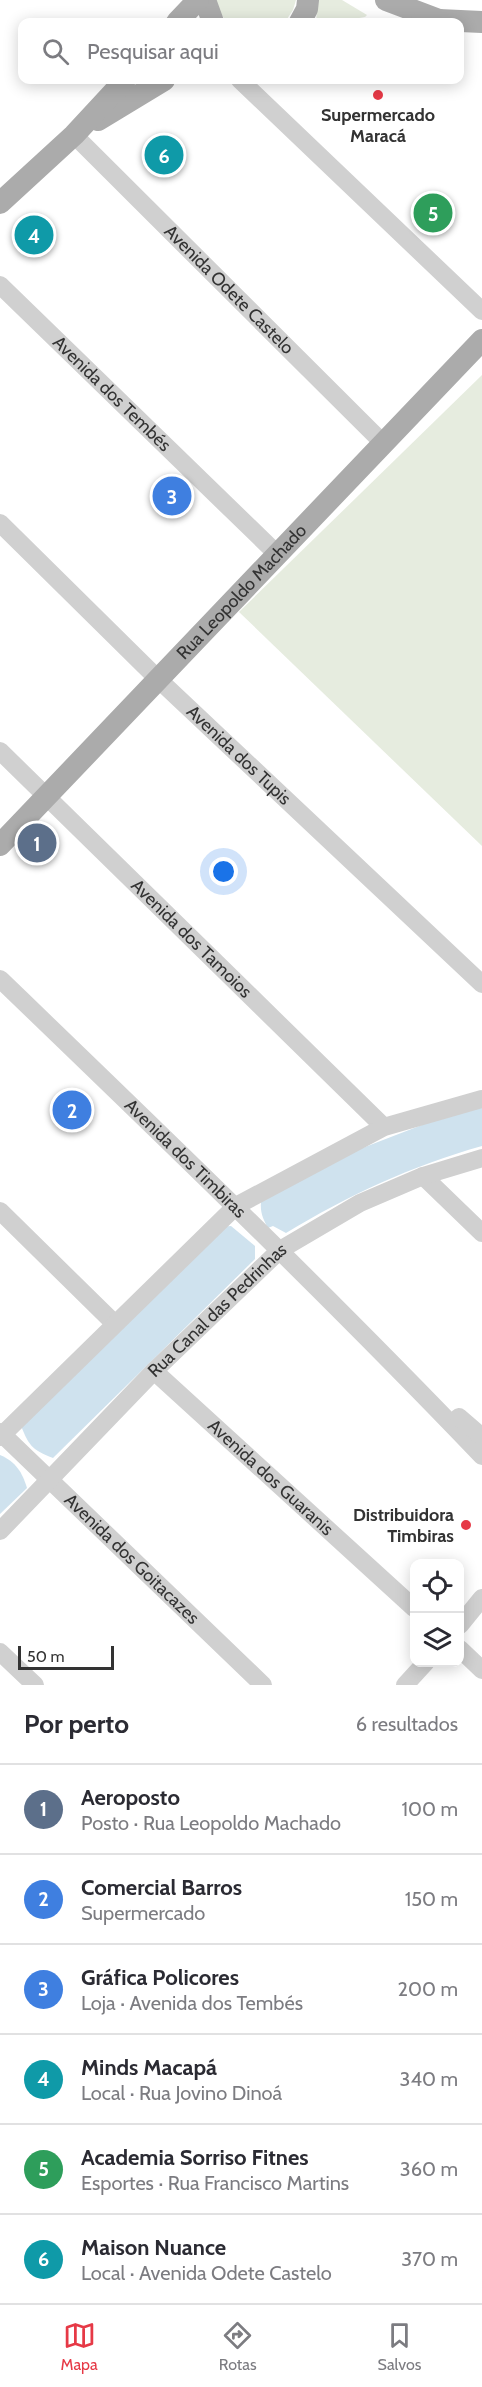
<!DOCTYPE html>
<html lang="pt">
<meta charset="utf-8">
<style>
:root{--surface:#fff;--page:#f7f7f7;--text:#2b2b33;--muted:#7c7c81;--line:#e1e1e2;--accent:#e63946}
body{margin:0;font-family:Cabin,sans-serif;background:var(--page);color:var(--text)}
.controls{position:absolute;right:18px;bottom:18px;display:grid;overflow:hidden;border-radius:12px;box-shadow:0 3px 15px #0003}
.controls button{width:54px;height:54px;display:grid;place-items:center;padding:0;border:0;border-bottom:2px solid var(--line);background:var(--surface);color:var(--text);font:30px sans-serif}
.scale{position:absolute;left:18px;bottom:15px;width:96px;box-sizing:border-box;padding-left:6px;border:3px solid #333;border-top:0;font-size:16px;line-height:21px;white-space:nowrap;color:#333;-webkit-text-stroke:4px #fff;paint-order:stroke}
.you{position:absolute;left:224px;top:872px;width:21px;height:21px;margin:-15px;border:4px solid #fff;border-radius:50%;background:#1a73e8;box-shadow:0 0 0 9px #1a73e833}
.badge{display:grid;place-items:center;width:39px;height:39px;border-radius:50%;background:var(--accent);color:#fff;font-size:20px;font-weight:700}
.pin{position:absolute;translate:-50% -50%;border:3px solid #fff;box-shadow:0 2px 6px #0006}
.list{margin:0;padding:0;list-style:none}
h2{display:flex;justify-content:space-between;align-items:center;height:78px;margin:0;padding:0 24px;font-size:26px}
h2 small{font-size:20px;font-weight:400;color:var(--muted)}
.list li{display:grid;grid-template-columns:39px 1fr auto;gap:18px;align-items:center;box-sizing:border-box;height:90px;padding:0 24px;border-top:2px solid var(--line)}
.list b{display:block;font-size:22px;white-space:nowrap}
.list p{margin:0;font-size:20px;white-space:nowrap;color:var(--muted)}
.list em{font-size:20px;font-style:normal;color:var(--muted)}
.icon{flex:none;width:33px;height:33px;fill:none;stroke:currentColor;stroke-width:2;stroke-linecap:round;stroke-linejoin:round}
.map{position:relative;flex:none;width:482px;height:1685px;overflow:hidden}
.search{position:absolute;background:var(--surface);box-shadow:0 3px 15px #0003;left:18px;right:18px;top:18px;height:66px;display:flex;align-items:center;gap:15px;box-sizing:border-box;padding:0 21px;border-radius:12px;color:var(--muted);font-size:22px}
.sheet{height:618px;background:var(--surface)}
nav{display:flex;justify-content:space-around;align-items:center;box-sizing:border-box;height:84px;border-top:2px solid var(--line);background:var(--surface);font-size:16px;color:var(--muted)}
nav a{display:grid;justify-items:center;gap:3px}
nav .on{color:var(--accent)}
.map>svg:first-child{display:block}
</style>
<div class="map">
<svg width="482" height="1685" viewBox="0 0 482 1685">
<rect width="100%" height="100%" fill="#fff"/>
<g fill="#e6ecdf">
<polygon points="215,0 296,0 293,10 285,22 227,22 220,13"/>
<polygon points="318,0 342,0 367,15 365,17 336,22 316,22"/>
<polygon points="482,375 482,846 239,612"/>
</g>
<g fill="#cfe2ee">
<path d="M482,1106V1146C411,1166 349,1195 286,1233L273,1226L268,1228C263,1219 260,1212 261,1202L352,1152L453,1113Z"/>
<path d="M231,1226L255,1246V1259L53,1458C31,1450 28,1444 20,1423L218,1227Z"/>
<path d="M0,1455C16,1462 22,1472 27,1488L0,1514Z"/>
</g>
<g fill="none" stroke-linecap="round" stroke-linejoin="round">
<g stroke="#d0d0d0" stroke-width="18">
<polyline points="240,80 482,311"/>
<path id="s1" d="M74,135L384,444"/>
<path id="s2" d="M0,285L276,553"/>
<path id="s3" d="M0,523L158,679L482,984"/>
<path id="s4" d="M0,751L384,1127"/>
<path id="s5" d="M0,979C163,1136 325,1292 482,1456"/>
<polyline points="423,1176 482,1233"/>
<polyline points="0,1211 114,1323"/>
<path id="s6" d="M154,1371L414,1608"/>
<polyline points="459,1417 482,1437"/>
<path id="s7" d="M0,1432L263,1685"/>
<polyline points="0,1437 236,1206 384,1127 482,1099"/>
<path id="s8" d="M0,1531L154,1371L280,1250L360,1203L423,1176L482,1158"/>
<polyline points="460,1625 482,1598"/>
<polyline points="460,1649 482,1670"/>
<polyline points="0,1652 35,1685"/>
<polyline points="405,1685 426,1662"/>
</g>
<g stroke="#ababab" stroke-width="22">
<polyline points="205,0 213,22"/>
<polyline points="386,0 439,20"/>
<polyline points="177,22 198,0"/>
<polyline points="300,22 307,9 308,0"/>
<polyline points="421,22 439,20 482,22"/>
<polyline points="98,120 164,80"/>
<polyline points="0,203 74,135 125,80"/>
<path id="s9" d="M0,845L482,340"/>
</g>
</g>
<g fill="#e63946" stroke="#fff" stroke-width="2">
<circle cx="378" cy="95" r="6"/>
<circle cx="466" cy="1525" r="6"/>
</g>
<g text-anchor="middle" dominant-baseline="central" stroke-width="6" stroke-linejoin="round" paint-order="stroke">
<g font-size="18" font-weight="bold" fill="#333" stroke="#fff">
<text x="378" y="115">Supermercado<tspan x="378" dy="21">Maracá</tspan></text>
<text x="454" y="1515" text-anchor="end">Distribuidora<tspan x="454" dy="21">Timbiras</tspan></text>
</g>
<g font-size="18" fill="#333" stroke="#fff">
<text stroke="none"><textPath href="#s1" startOffset="219">Avenida Odete Castelo</textPath></text>
<text stroke="none"><textPath href="#s2" startOffset="156">Avenida dos Tembés</textPath></text>
<text stroke="none"><textPath href="#s9" startOffset="350">Rua Leopoldo Machado</textPath></text>
<text stroke="none"><textPath href="#s3" startOffset="333">Avenida dos Tupis</textPath></text>
<text stroke="none"><textPath href="#s4" startOffset="268">Avenida dos Tamoios</textPath></text>
<text stroke="none"><textPath href="#s5" startOffset="258">Avenida dos Timbiras</textPath></text>
<text stroke="none"><textPath href="#s8" startOffset="310">Rua Canal das Pedrinhas</textPath></text>
<text stroke="none"><textPath href="#s6" startOffset="158">Avenida dos Guaranis</textPath></text>
<text stroke="none"><textPath href="#s7" startOffset="183">Avenida dos Goitacazes</textPath></text>
</g>
</g>
</svg>
<div class="controls">
<button><svg class="icon" aria-label="locate" viewBox="0 0 24 24"><circle cx="12" cy="12" r="6"/><path d="M12 2v4M12 18v4M2 12h4M18 12h4"/></svg></button>
<button><svg class="icon" aria-label="layers" viewBox="0 0 24 24"><path d="M12 4l9 5-9 5-9-5zM3 14l9 5 9-5"/></svg></button>
</div>
<div class="scale">50 m</div>
<div class="you"></div>
<div class="pin badge" style="left:37px;top:843px;background:#5c6f8a">1</div>
<div class="pin badge" style="left:72px;top:1110px;background:#3f7fe0">2</div>
<div class="pin badge" style="left:172px;top:496px;background:#3f7fe0">3</div>
<div class="pin badge" style="left:34px;top:235px;background:#0f9aa8">4</div>
<div class="pin badge" style="left:433px;top:213px;background:#2e9e5b">5</div>
<div class="pin badge" style="left:164px;top:155px;background:#0f9aa8">6</div>
<div class="search"><svg class="icon" aria-label="search" viewBox="0 0 24 24"><circle cx="10" cy="10" r="6"/><path d="M15 15l6 6"/></svg>Pesquisar aqui</div>
</div>
<section class="sheet">
<h2>Por perto<small>6 resultados</small></h2>
<ul class="list">
<li><span class="badge" style="background:#5c6f8a">1</span><div><b>Aeroposto</b><p>Posto · Rua Leopoldo Machado</p></div><em>100 m</em></li>
<li><span class="badge" style="background:#3f7fe0">2</span><div><b>Comercial Barros</b><p>Supermercado</p></div><em>150 m</em></li>
<li><span class="badge" style="background:#3f7fe0">3</span><div><b>Gráfica Policores</b><p>Loja · Avenida dos Tembés</p></div><em>200 m</em></li>
<li><span class="badge" style="background:#0f9aa8">4</span><div><b>Minds Macapá</b><p>Local · Rua Jovino Dinoá</p></div><em>340 m</em></li>
<li><span class="badge" style="background:#2e9e5b">5</span><div><b>Academia Sorriso Fitnes</b><p>Esportes · Rua Francisco Martins</p></div><em>360 m</em></li>
<li><span class="badge" style="background:#0f9aa8">6</span><div><b>Maison Nuance</b><p>Local · Avenida Odete Castelo</p></div><em>370 m</em></li>
</ul>
</section>
<nav>
<a class="on"><svg class="icon" aria-label="map" viewBox="0 0 24 24"><path d="M3 6l6-2 6 2 6-2v14l-6 2-6-2-6 2zM9 4v14M15 6v14"/></svg>Mapa</a>
<a><svg class="icon" aria-label="directions" viewBox="0 0 24 24"><path d="M12 3l9 9-9 9-9-9zM9 14v-3h6M13 9l2 2-2 2"/></svg>Rotas</a>
<a><svg class="icon" aria-label="saved" viewBox="0 0 24 24"><path d="M7 4h10v16l-5-4-5 4z"/></svg>Salvos</a>
</nav>
